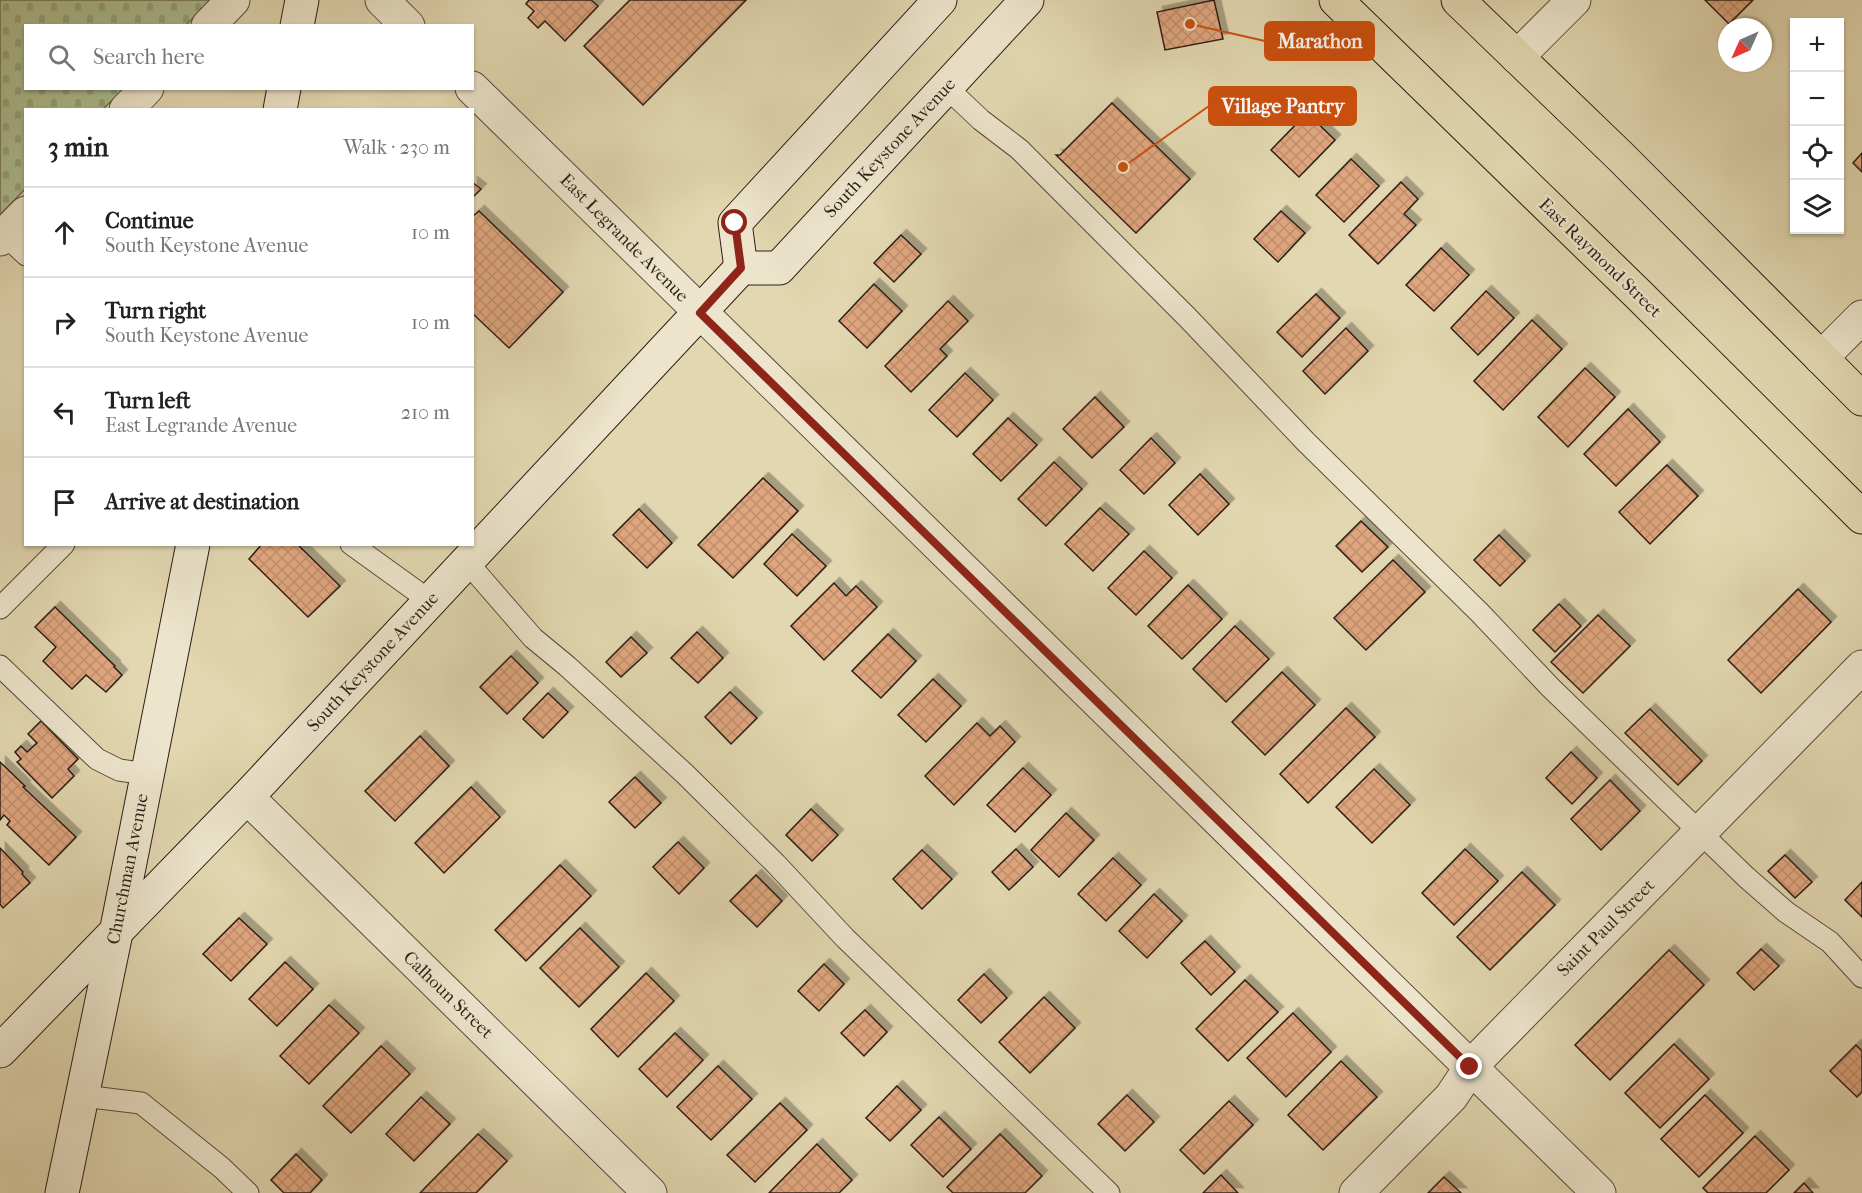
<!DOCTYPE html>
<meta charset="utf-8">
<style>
:root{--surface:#fff;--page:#f6f6f6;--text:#222;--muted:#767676;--line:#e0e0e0}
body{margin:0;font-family:"IM FELL French Canon",serif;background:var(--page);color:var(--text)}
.controls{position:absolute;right:18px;top:18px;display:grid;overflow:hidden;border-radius:0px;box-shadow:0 2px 4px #0004}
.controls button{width:54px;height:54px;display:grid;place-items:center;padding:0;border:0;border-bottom:2px solid var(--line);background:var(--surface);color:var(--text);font:30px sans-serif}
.compass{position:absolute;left:1718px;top:18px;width:54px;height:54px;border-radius:50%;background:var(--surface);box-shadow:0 2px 4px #0004;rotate:225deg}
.stop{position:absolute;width:18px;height:18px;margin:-14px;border:4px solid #8f2418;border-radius:50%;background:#fff}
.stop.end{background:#8f2418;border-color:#fff;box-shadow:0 2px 6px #0008}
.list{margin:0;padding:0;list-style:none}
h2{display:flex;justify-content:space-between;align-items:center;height:78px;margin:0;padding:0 24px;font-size:26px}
h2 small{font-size:20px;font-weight:400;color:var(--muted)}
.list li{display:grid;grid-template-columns:39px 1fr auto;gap:18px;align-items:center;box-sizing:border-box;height:90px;padding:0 24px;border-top:2px solid var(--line)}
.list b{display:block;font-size:22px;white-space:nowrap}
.list p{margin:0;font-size:20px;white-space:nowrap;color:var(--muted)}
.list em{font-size:20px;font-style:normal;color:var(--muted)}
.icon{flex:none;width:33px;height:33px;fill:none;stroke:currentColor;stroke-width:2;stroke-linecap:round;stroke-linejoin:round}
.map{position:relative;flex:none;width:1862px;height:1193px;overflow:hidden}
.search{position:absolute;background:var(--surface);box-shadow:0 2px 4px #0004;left:24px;top:24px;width:450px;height:66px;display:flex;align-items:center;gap:15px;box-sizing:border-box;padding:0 21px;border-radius:0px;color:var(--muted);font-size:22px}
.panel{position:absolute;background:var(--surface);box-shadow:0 2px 4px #0004;left:24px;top:108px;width:450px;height:438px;border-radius:0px}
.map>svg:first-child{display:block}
</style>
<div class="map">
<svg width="1862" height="1193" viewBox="0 0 1862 1193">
<defs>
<pattern id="cemetery-stones" width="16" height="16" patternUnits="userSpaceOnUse" patternTransform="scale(1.5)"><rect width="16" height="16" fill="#adbf90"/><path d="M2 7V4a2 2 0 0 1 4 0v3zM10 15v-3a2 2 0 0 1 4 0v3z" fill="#95a47b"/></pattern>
<pattern id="building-cross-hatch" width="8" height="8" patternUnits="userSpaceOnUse" patternTransform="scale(1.5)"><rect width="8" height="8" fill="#dfa67e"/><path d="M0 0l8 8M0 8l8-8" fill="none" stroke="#c08e6c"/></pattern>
<filter id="shadow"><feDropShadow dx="5.5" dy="-5.5" stdDeviation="0" flood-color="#0004"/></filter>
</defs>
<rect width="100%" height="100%" fill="#e2d7b0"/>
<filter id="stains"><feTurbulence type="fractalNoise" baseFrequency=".00333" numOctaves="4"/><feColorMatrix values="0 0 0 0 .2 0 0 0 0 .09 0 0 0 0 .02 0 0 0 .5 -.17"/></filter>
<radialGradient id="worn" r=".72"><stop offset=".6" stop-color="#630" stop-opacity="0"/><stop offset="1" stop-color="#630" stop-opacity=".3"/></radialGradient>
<polygon fill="url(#cemetery-stones)" stroke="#6d6e54" stroke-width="1.5" points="0,0 211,0 186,25 26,26 26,88 124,89 103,109 26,110 25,189 0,215"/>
<g fill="url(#building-cross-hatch)" stroke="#2d1e17" stroke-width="1.5" filter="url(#shadow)">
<polygon points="529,0 591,0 598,6 565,41 545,21 538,28 528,18 534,11 526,4"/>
<polygon points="630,0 746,0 643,105 584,46"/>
<polygon points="1214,0 1223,39 1165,50 1157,12"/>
<polygon points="1705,0 1753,0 1729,24"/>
<polygon points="1112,103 1190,179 1136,233 1056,155 1060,155"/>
<polygon points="1307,113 1335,140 1299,177 1271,150"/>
<polygon points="1862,153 1862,172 1853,163"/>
<polygon points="1351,159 1379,186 1344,222 1316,195"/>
<polygon points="472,182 481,189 472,198"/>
<polygon points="1401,182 1418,199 1404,214 1416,225 1378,264 1349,235"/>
<polygon points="479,211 563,292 509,348 472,313 472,217"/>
<polygon points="1281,211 1305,233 1278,262 1254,239"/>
<polygon points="901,235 921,254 894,282 874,263"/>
<polygon points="1441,248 1469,275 1434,311 1406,285"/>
<polygon points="874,284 902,311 867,348 839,321"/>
<polygon points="1486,291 1514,318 1478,355 1451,328"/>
<polygon points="1316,294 1340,318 1302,357 1277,332"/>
<polygon points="948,301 968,321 940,349 947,356 911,392 885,366"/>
<polygon points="1532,320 1562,349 1503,410 1474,381"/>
<polygon points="1346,328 1368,351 1325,394 1303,371"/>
<polygon points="1585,368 1615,397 1568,447 1538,417"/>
<polygon points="965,373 993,400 957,437 929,410"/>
<polygon points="1095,397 1124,427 1092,458 1063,429"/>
<polygon points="1628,409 1660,442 1616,486 1584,454"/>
<polygon points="1008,418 1037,445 1001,481 973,454"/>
<polygon points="1151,438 1175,463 1144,494 1120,470"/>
<polygon points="1054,462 1082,489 1046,526 1018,499"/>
<polygon points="1667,465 1698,496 1650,544 1619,512"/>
<polygon points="1200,474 1229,504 1198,535 1169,505"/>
<polygon points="763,478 798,511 733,578 698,545"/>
<polygon points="1100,508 1129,534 1093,571 1065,544"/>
<polygon points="639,509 672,543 647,568 613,535"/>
<polygon points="1361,521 1388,547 1362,572 1336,546"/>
<polygon points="792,534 826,566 797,596 764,564"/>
<polygon points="1499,535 1525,561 1500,586 1474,560"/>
<polygon points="262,544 297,544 340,586 308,617 249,559"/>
<polygon points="1144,551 1172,578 1136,615 1108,588"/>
<polygon points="1393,560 1425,592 1366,650 1334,618"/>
<polygon points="834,583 846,596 856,586 877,607 824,660 791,626"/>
<polygon points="1188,585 1222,619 1182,659 1148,626"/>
<polygon points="1798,589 1831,622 1761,693 1728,660"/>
<polygon points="1559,604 1581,626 1555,652 1533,630"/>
<polygon points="55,607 115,666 114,667 122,675 106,692 86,675 72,689 43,661 56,647 35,627"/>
<polygon points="1598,615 1630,646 1583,693 1551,662"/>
<polygon points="1235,626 1269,659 1226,702 1193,669"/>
<polygon points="697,632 723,658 698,683 671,658"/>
<polygon points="888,634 916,661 881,698 852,671"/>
<polygon points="631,637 647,653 621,677 606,662"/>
<polygon points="511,656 538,683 507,714 480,687"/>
<polygon points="1282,672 1315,705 1265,755 1232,722"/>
<polygon points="933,679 961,706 926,742 898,715"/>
<polygon points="730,692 757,718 731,744 705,717"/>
<polygon points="548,693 568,712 543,738 523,719"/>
<polygon points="1346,708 1375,737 1308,803 1280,774"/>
<polygon points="1650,709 1702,761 1678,785 1625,733"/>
<polygon points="41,721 78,759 68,769 74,776 52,798 17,762 21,759 15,752 21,746 27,752 37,743 28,734"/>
<polygon points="977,723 990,736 1000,726 1015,742 954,805 925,776"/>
<polygon points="420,736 449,766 395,821 365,791"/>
<polygon points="1571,752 1597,778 1572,804 1546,778"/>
<polygon points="0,762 25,786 23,787 76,837 49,865 7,825 10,821 4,815 0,820"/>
<polygon points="1023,768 1051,795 1015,832 987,805"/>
<polygon points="1374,769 1410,805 1372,843 1336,807"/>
<polygon points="635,777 661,803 635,828 609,802"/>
<polygon points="1610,780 1640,811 1601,850 1571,819"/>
<polygon points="471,787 500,817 444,873 415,843"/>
<polygon points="811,809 838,835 812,861 786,835"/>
<polygon points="1066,813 1094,840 1059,877 1031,850"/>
<polygon points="678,842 704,868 679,894 653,867"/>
<polygon points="0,848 23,872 22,874 30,883 3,908 0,904"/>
<polygon points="1016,849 1033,867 1009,890 992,872"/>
<polygon points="1465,849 1498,881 1454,925 1422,893"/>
<polygon points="922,850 952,879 922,909 893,879"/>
<polygon points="1785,855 1812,882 1795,898 1768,871"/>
<polygon points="1113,858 1141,885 1106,921 1078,894"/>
<polygon points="560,865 591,896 526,961 495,930"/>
<polygon points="1522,872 1555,905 1490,970 1457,937"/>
<polygon points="756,875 782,901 757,927 730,901"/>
<polygon points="1862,882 1862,917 1845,900"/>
<polygon points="1154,894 1182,921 1147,958 1119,931"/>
<polygon points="239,918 267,944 231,981 203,954"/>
<polygon points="580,928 619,967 579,1007 540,968"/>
<polygon points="1205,941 1235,972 1211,995 1181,963"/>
<polygon points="1761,949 1779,966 1754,990 1737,973"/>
<polygon points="1669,950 1704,985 1610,1080 1575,1045"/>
<polygon points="285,962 313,989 277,1026 249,999"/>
<polygon points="824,964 844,984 819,1011 798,991"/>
<polygon points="646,973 674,1001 618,1057 591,1029"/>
<polygon points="984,974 1007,998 981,1023 958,1000"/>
<polygon points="1245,980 1278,1012 1228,1061 1196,1029"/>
<polygon points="1044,997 1075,1028 1030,1073 999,1042"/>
<polygon points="329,1005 359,1033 309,1084 280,1056"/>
<polygon points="865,1010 887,1032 864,1056 841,1033"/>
<polygon points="1293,1013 1331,1052 1286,1097 1247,1058"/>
<polygon points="675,1033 703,1060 667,1097 639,1069"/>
<polygon points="1674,1044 1709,1079 1660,1128 1625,1093"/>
<polygon points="1856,1045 1862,1051 1862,1092 1857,1097 1830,1071"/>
<polygon points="381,1046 410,1074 351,1133 323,1106"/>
<polygon points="1341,1061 1377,1097 1323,1150 1288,1115"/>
<polygon points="718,1066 752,1099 711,1140 677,1107"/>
<polygon points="897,1086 921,1110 890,1141 866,1118"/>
<polygon points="1127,1095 1154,1122 1125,1151 1098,1124"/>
<polygon points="1705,1095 1743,1133 1699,1177 1661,1139"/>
<polygon points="421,1097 450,1124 414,1161 386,1134"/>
<polygon points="1229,1101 1253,1125 1204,1174 1180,1150"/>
<polygon points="780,1103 807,1130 755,1182 727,1155"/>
<polygon points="939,1117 971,1149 943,1177 911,1145"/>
<polygon points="478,1134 507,1161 476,1193 420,1193"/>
<polygon points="1000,1134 1042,1176 1025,1193 953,1193 947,1187"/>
<polygon points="1755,1136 1789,1170 1766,1193 1708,1193 1703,1188"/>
<polygon points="817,1144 852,1180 839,1193 769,1193"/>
<polygon points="296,1154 322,1180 310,1193 284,1193 271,1180"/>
<polygon points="1221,1175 1238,1193 1203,1193"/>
<polygon points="1444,1177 1461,1193 1428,1193"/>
<polygon points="1804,1183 1813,1193 1794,1193"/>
</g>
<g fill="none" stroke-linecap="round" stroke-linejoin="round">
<g stroke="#5a4c3d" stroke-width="23">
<g id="service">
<polyline points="946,87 981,120 1019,149 1187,317 1306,442 1480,613 1550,687 1746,877 1786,912 1830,942 1862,977"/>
<polyline points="4,234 26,255"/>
<polyline points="351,544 430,601"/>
<polyline points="467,562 533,638 567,666 685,774 776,864 845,938 1109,1193"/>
<polyline points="0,608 64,544"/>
<polyline points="0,666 97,759 119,770 147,774"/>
<polyline points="83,1096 141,1103 222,1168 248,1193"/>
</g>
</g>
<g stroke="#5a4c3d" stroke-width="35">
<g id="minor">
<polyline points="382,0 408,26"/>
<polyline points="208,26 233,0"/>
<polyline points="1517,57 1574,0"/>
<polyline points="472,88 1599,1193"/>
<polyline points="126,110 147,88"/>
<polyline points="0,239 26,213"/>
<polyline points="1821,358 1862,317"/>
<polyline points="247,797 650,1193"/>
<polyline points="1356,1193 1451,1097 1473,1064 1862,667"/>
</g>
</g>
<g stroke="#2d1e17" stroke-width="35">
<g id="secondary">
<polyline points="297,26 302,0"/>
<polyline points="280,110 284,88"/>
<polyline points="741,268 735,223 940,0"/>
<polyline points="0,1051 247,797 741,268 779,268 1027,0"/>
<polyline points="62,1193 116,933 193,544"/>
</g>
</g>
<g stroke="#2d1e17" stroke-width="35">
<g id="primary">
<polyline points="1336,0 1640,296 1862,517"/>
<polyline points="1458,0 1621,157 1862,399"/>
</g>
</g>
<use href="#service" stroke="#ece5cc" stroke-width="21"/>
<use href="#minor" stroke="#ece5cc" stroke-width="33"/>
<use href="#secondary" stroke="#ece5cc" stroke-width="33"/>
<use href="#primary" stroke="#e2d7b0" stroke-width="33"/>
</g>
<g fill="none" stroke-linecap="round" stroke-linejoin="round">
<polyline stroke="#8f2418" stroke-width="8" points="735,223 741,268 700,313 1470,1067"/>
</g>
<g text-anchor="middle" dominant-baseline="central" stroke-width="4.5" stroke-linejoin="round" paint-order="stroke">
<g font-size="18" fill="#2d1e17" stroke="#ece5cc">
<text transform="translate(890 148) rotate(-47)">South Keystone Avenue</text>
<text transform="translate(624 238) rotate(45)">East Legrande Avenue</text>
<text transform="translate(1600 258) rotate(44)">East Raymond Street</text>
<text transform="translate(373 662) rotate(-47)">South Keystone Avenue</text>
<text transform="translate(128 869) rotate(-79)">Churchman Avenue</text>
<text transform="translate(1606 928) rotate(-45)">Saint Paul Street</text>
<text transform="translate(448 995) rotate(44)">Calhoun Street</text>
</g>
</g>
<path fill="none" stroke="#cc500e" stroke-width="2" d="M1190 24L1265 41M1123 167L1209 106"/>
<g fill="#cc500e" stroke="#ece5cc" stroke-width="2">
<circle cx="1190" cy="24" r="6"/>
<circle cx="1123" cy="167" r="6"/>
</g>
<g fill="#cc500e" stroke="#cc500e" stroke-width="2">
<rect x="1265" y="22" width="109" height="38" rx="6"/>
<rect x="1209" y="87" width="147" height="38" rx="6"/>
</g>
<g font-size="20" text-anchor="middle" font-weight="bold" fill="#fff">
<text x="1320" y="48">Marathon</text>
<text x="1283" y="113">Village Pantry</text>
</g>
<rect width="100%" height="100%" filter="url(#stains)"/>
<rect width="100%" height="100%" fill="url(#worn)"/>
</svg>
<div class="controls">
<button>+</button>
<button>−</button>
<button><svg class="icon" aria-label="locate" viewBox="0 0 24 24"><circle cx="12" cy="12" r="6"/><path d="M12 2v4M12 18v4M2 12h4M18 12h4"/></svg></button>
<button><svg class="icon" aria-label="layers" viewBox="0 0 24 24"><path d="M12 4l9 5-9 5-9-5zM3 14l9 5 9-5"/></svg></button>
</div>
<svg class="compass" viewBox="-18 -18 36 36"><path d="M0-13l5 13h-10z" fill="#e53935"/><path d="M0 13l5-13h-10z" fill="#767676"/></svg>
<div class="stop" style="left:735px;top:223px"></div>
<div class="stop end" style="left:1470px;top:1067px"></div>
<div class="search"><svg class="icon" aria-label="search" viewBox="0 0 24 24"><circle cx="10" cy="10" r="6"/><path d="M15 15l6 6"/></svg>Search here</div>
<section class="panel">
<h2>3 min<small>Walk · 230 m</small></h2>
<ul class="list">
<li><svg class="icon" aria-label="ahead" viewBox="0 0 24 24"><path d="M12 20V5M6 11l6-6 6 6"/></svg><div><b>Continue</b><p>South Keystone Avenue</p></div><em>10 m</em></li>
<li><svg class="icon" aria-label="right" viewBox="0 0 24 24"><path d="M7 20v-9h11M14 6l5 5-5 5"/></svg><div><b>Turn right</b><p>South Keystone Avenue</p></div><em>10 m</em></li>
<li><svg class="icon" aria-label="left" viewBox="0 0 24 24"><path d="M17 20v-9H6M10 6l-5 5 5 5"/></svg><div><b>Turn left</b><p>East Legrande Avenue</p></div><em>210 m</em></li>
<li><svg class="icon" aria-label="arrive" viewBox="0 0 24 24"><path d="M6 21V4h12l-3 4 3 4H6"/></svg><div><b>Arrive at destination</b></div></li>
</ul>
</section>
</div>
